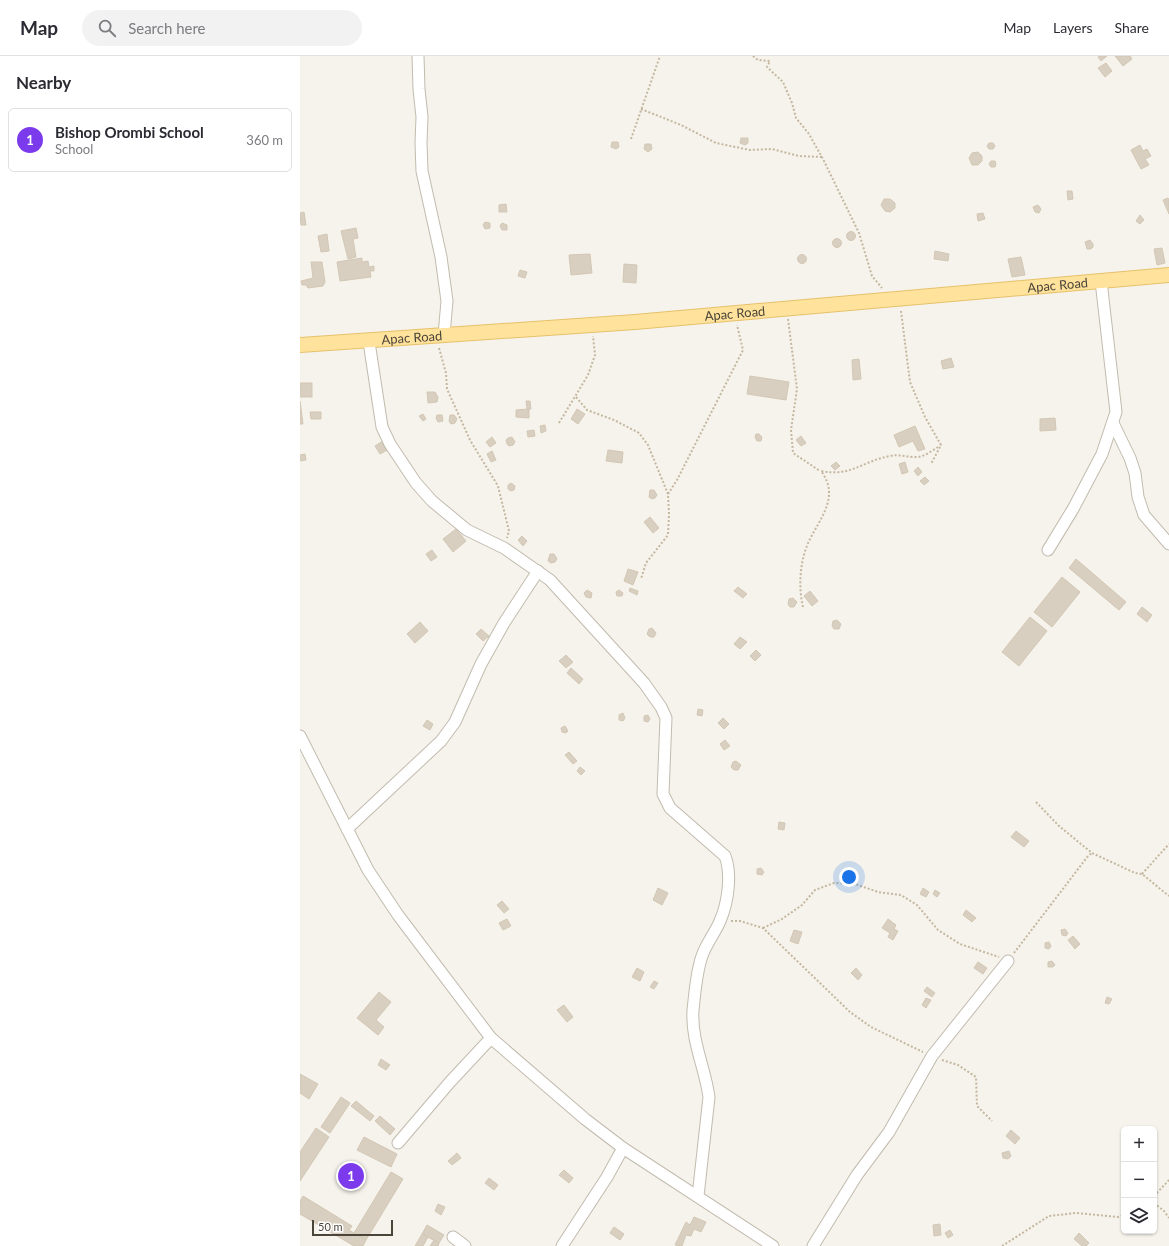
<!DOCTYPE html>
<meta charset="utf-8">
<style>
:root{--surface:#fff;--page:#f2f2f3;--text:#2b2b33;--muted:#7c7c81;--line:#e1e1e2;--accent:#7c3aed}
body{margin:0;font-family:Lato,sans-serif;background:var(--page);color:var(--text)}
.controls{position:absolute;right:12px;bottom:12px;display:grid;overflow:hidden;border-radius:6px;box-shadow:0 1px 3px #0004}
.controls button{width:36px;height:36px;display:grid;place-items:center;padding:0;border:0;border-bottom:1px solid var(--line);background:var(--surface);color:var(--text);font:20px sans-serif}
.scale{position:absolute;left:12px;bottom:10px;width:81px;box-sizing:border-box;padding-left:4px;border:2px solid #4b4439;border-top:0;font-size:11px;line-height:14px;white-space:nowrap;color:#4b4439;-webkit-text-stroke:3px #fff;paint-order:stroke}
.you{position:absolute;left:549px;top:821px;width:14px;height:14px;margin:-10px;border:3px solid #fff;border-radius:50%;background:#1a73e8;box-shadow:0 0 0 6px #1a73e833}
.badge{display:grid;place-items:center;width:26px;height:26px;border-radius:50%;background:var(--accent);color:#fff;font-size:13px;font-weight:700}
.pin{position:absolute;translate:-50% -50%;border:2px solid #fff;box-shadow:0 1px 4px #0006}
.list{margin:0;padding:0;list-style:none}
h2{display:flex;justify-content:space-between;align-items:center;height:52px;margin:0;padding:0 16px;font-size:17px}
h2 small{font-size:13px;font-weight:400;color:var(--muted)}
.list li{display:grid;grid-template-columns:26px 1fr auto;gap:12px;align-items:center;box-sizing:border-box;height:64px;margin:0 8px 8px;padding:0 8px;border:1px solid var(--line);border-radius:6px}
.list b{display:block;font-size:15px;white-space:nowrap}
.list p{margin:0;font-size:13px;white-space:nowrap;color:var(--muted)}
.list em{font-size:13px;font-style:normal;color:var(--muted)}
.icon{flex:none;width:22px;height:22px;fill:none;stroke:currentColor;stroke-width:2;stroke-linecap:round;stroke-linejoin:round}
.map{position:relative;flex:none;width:869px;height:1190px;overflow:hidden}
header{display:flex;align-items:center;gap:24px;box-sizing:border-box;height:56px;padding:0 20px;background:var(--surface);border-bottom:1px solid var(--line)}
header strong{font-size:19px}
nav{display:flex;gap:22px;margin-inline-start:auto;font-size:14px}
.search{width:280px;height:36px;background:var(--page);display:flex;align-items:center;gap:10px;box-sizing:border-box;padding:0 14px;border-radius:22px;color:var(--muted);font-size:15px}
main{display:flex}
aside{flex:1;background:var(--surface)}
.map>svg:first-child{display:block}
</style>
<header>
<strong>Map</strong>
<div class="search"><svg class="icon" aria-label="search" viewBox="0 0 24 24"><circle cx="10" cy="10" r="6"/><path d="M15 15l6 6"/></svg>Search here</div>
<nav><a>Map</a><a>Layers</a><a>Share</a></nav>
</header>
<main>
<aside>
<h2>Nearby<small></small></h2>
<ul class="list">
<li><span class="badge">1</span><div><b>Bishop Orombi School</b><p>School</p></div><em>360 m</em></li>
</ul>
</aside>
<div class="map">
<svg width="869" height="1190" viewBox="0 0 869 1190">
<rect width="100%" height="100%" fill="#f6f3ec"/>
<g fill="#d8cfc1" stroke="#d3c7b4">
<polygon points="799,0 807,0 801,5 798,1"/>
<polygon points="815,0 830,0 832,3 823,10"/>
<polygon points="806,7 812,15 805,21 798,12"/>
<polygon points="441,82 448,82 448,87 445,89 440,87"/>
<polygon points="312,86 318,86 319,91 316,93 311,91"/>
<polygon points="689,87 693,87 695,90 693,93 689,93 687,90"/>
<polygon points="345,88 351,88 352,93 348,96 344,93"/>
<polygon points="840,89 843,95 847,93 851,100 845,103 849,109 841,113 831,94"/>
<polygon points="678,96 682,100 682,105 678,109 672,109 669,102 672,97"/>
<polygon points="691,105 695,105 696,108 695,111 691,111 689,108"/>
<polygon points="767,135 772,135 773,143 768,144"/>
<polygon points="868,142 869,144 869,158 863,144"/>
<polygon points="584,143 590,143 595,147 595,152 590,156 585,155 581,149"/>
<polygon points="206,148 207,156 199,156 199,149"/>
<polygon points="738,149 741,153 739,157 735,156 733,151"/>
<polygon points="4,156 6,169 1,169 0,157"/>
<polygon points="683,157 685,163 678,165 677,158"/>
<polygon points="840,159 844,164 840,168 836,165"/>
<polygon points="185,166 190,167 190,172 185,173 183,169"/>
<polygon points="202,167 207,169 207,174 202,174 200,170"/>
<polygon points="56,172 58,182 53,183 56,201 48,203 41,175"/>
<circle cx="551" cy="180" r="4.5"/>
<polygon points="27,178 29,195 21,196 18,180"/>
<circle cx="537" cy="187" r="4.5"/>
<polygon points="790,184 793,188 793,191 791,193 787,193 785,186"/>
<polygon points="862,192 865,207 857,209 854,193"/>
<polygon points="635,195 649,198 648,205 634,203"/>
<polygon points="290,198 292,217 271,219 269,199"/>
<circle cx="502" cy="203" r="4.5"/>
<polygon points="721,201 725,219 712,221 708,203"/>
<polygon points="62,202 62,206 68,205 69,211 74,210 74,215 70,215 71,221 40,225 37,206"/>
<polygon points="11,206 22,206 25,226 23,230 8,232 6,229 2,229 1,225 13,222"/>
<polygon points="324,208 337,209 336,227 323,226"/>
<polygon points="220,214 227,216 225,222 218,220"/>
<polygon points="651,302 654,311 643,313 641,305"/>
<polygon points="559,303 561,323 553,324 552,304"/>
<polygon points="450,320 489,326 486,344 447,338"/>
<rect x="0" y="327" width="12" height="14"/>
<polygon points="127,336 135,336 138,341 137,346 128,347"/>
<polygon points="0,345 3,368 0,368"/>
<polygon points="226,345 230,345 231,353 227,353"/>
<polygon points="229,353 229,362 216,361 216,354"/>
<polygon points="277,353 285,358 278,368 271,363"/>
<polygon points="10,356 21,356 21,363 11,363"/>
<polygon points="123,358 126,363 123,365 119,360"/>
<polygon points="137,359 142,359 143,365 138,366 136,362"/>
<polygon points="150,359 154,359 157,363 155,367 151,368 149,365"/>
<polygon points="755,362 756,374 740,375 740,363"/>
<polygon points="245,369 246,375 241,377 240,370"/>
<polygon points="615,370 625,393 618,395 613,385 599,391 594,379"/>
<polygon points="234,374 235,380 228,381 227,375"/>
<polygon points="456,378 459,378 462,381 461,385 457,385 455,381"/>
<polygon points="501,380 506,387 501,390 496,384"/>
<polygon points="192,381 196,387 190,391 186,386"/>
<polygon points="212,381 215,386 213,389 209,390 207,388 206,384 208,382"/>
<polygon points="86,383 91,392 80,398 75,390"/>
<polygon points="308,394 323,396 322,407 306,405"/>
<polygon points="192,395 196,404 191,406 187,398"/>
<polygon points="5,398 6,404 0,405 0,399"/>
<polygon points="536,406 540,410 535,414 531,410"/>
<polygon points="605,406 608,416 602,418 599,408"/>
<polygon points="618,411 622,416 618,420 614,415"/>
<polygon points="625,421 629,425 624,429 620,425"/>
<polygon points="211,427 215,430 214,434 211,435 208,433 208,429"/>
<polygon points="350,434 354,434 357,439 355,442 352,443 349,441"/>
<polygon points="350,461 359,472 353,477 344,466"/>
<polygon points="156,473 166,485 153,496 143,483"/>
<polygon points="222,480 227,485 223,490 218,484"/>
<polygon points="132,494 137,501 131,505 126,498"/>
<polygon points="250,498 254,498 257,503 255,506 251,507 248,505"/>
<polygon points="776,503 826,546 819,554 769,512"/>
<polygon points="328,513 338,516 333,529 324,525"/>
<polygon points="762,521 780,536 752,571 734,556"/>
<polygon points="438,531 447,538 443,542 434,535"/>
<polygon points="330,532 338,535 337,539 329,535"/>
<polygon points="287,534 292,537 291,542 286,541 284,537"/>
<polygon points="319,534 323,537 322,540 317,540 316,536"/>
<polygon points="510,535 518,545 512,550 504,540"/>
<polygon points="493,542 497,546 494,551 490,551 488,548 489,543"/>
<polygon points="842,551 852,559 847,566 837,558"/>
<polygon points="730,561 747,575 719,610 702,596"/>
<polygon points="537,564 541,568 539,573 534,573 532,570 533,565"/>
<polygon points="120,566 128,575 115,587 107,578"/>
<polygon points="352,572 356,577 354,581 350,581 347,578 349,573"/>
<polygon points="181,573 189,580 183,585 176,578"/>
<polygon points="440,581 447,586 440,593 434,588"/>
<polygon points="456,594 461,599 455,605 450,600"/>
<polygon points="266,599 273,606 266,612 259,605"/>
<polygon points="271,612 283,623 279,628 267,617"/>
<polygon points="398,653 403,654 402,660 397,659"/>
<polygon points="323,657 325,662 323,665 319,664 319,659"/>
<polygon points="348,659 350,663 348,666 344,665 344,660"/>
<polygon points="423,662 429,668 424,673 418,667"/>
<polygon points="127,664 133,668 130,674 123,670"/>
<polygon points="265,670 268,675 266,677 262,676 261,672"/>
<polygon points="425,684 430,690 424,694 420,688"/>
<polygon points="269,696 277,705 273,708 265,699"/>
<polygon points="436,705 441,709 438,714 434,714 431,711 433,706"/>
<polygon points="280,711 285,715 281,719 277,715"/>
<polygon points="479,766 485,767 484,774 478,773"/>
<polygon points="716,775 729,785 724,791 711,781"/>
<polygon points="461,812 464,816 462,819 457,818 457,813"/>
<polygon points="358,832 368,837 362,849 353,844"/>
<polygon points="623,832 629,836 626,841 620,838"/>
<polygon points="635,834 640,837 637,841 633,838"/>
<polygon points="202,845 209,853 204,857 197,849"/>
<polygon points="666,854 676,862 672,866 663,859"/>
<polygon points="207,863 211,870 203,874 199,867"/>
<polygon points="588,863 596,869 594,873 598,875 593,884 588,881 590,877 582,872"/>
<polygon points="765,873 768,877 766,880 762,879 761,874"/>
<polygon points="494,874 502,876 498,888 490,885"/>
<polygon points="773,880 780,888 775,893 768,884"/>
<polygon points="749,886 751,890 749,893 745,892 745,887"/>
<polygon points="752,905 755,909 753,911 748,911 748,906"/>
<polygon points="678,906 687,912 683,918 674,912"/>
<polygon points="337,912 344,916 340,925 332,921"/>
<polygon points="556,912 562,919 558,924 551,917"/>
<polygon points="354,925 358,927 354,933 350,931"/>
<polygon points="627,931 635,937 632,941 624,935"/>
<polygon points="79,936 91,946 76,964 84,971 78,979 57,962"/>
<polygon points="807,941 812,943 809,948 805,947"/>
<polygon points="626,942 631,944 626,952 622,949"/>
<polygon points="264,949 273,961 267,966 257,954"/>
<polygon points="81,1003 90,1009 86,1014 78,1009"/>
<polygon points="0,1018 18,1028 9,1043 0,1037"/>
<polygon points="41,1041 50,1047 30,1077 21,1071"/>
<polygon points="56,1045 74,1060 70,1065 51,1050"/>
<polygon points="80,1060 95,1073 90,1079 75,1065"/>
<polygon points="16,1072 29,1081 0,1125 0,1096"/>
<polygon points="711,1074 720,1082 715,1088 706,1080"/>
<polygon points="64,1081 97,1098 91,1111 57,1094"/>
<polygon points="709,1095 711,1100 708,1103 703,1102 702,1097"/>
<polygon points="157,1097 161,1102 152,1109 148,1105"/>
<polygon points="264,1114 273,1122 269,1127 259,1119"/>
<polygon points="91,1116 103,1123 66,1184 54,1177"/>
<polygon points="189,1122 198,1129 194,1134 185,1127"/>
<polygon points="3,1140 52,1170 49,1174 66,1184 63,1190 54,1190 0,1158 0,1145"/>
<polygon points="138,1148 145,1151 141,1159 135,1155"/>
<polygon points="394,1161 406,1166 401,1176 394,1173 391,1180 386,1179 382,1190 375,1189 386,1166 390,1169"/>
<polygon points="640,1168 641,1179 634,1180 633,1169"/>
<polygon points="127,1169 144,1179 139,1187 122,1178"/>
<polygon points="314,1171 324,1178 320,1184 310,1177"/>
<polygon points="650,1174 653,1179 648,1182 645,1177"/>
<polygon points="779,1177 789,1187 786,1190 782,1190 774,1183"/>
<polygon points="122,1178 128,1181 123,1190 115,1190"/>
<polygon points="134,1184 139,1187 138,1190 130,1190"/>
</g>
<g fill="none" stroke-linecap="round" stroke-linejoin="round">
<g stroke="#c2bbae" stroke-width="13">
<g id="minor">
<polyline points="118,0 119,33 122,61 121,87 122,115 141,201 147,245 144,279"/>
<path d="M69,286L82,371L90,388L116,427L132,445L167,474L204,492L250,524L344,627L361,651L366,662L363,738L370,752L425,800C432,818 428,847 420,865C415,877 406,888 402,900C396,917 395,937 393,954C391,985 405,1011 409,1041L398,1140"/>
<polyline points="813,367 830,402 835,417 838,441 844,459 869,488"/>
<polyline points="748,494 773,453 802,398 816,356 801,225"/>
<polyline points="0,680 68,814 98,859 191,982 285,1063 323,1092 473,1190"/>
<polyline points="47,773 141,685 155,666 181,608 204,567 238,515"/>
<polyline points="98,1087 150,1026 191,982"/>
<polyline points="153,1181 165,1190"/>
<polyline points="262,1190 307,1121 323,1092"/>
<polyline points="513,1190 557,1119 589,1076 632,1000 708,905"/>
</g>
</g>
<g stroke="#e6c16a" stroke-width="16">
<g id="major">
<path id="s1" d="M0,289L335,266L869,219"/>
</g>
</g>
<g stroke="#c4b79f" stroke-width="2" stroke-dasharray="2 2" stroke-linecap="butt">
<polyline points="453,0 458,4 470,5 467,11 483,26 492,47 496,62 509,78 523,103 559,177 572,220 582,232"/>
<polyline points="341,53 381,69 416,87 450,94 472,93 499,100 522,101"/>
<polyline points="331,83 360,0"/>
<polyline points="601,255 610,326 625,361 641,389 631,408"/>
<polyline points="488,263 497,333 491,374 493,397 520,415"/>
<polyline points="139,292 146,317 147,333 170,384 198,430 209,475 207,482"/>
<polyline points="276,341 287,354 314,364 339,377 348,389 368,438 369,458 368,479 346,507 341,523"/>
<polyline points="259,367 288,319 295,299 293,280"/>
<polyline points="368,438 377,424 443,294 437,269"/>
<path d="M503,551C498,530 500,504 509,485C521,461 540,440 521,415C552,421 562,405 590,400C599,398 606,401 614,401C624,402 632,394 640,390"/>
<polyline points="736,746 759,770 792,797 835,817 842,818 869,840"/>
<polyline points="842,818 869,788"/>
<polyline points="431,865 440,865 463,872 550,956 571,971 623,996"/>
<polyline points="463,872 482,863 502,849 515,834 534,827 555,828 578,836 601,839 617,849 638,874 660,888 699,901"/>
<polyline points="714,897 788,800 792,797"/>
<polyline points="642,1004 658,1009 676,1021 677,1050 692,1065"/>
<polyline points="854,1140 869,1124"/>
<polyline points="854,1147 864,1155 869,1162"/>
<polyline points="702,1190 749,1160 776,1157 818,1161 824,1159"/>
</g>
<use href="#minor" stroke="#fff" stroke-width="11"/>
<use href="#major" stroke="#ffe39c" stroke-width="14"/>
</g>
<g text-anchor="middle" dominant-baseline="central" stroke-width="3" stroke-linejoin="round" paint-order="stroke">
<g font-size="13" fill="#4b4439" stroke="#fff">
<text stroke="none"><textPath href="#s1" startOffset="760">Apac Road</textPath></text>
<text stroke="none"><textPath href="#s1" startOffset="436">Apac Road</textPath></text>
<text stroke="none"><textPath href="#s1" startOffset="112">Apac Road</textPath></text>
</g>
</g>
</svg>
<div class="controls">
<button>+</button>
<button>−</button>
<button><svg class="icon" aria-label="layers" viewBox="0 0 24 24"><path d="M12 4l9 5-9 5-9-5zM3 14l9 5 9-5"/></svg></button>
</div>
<div class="scale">50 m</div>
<div class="you"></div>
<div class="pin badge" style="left:51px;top:1120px">1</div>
</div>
</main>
